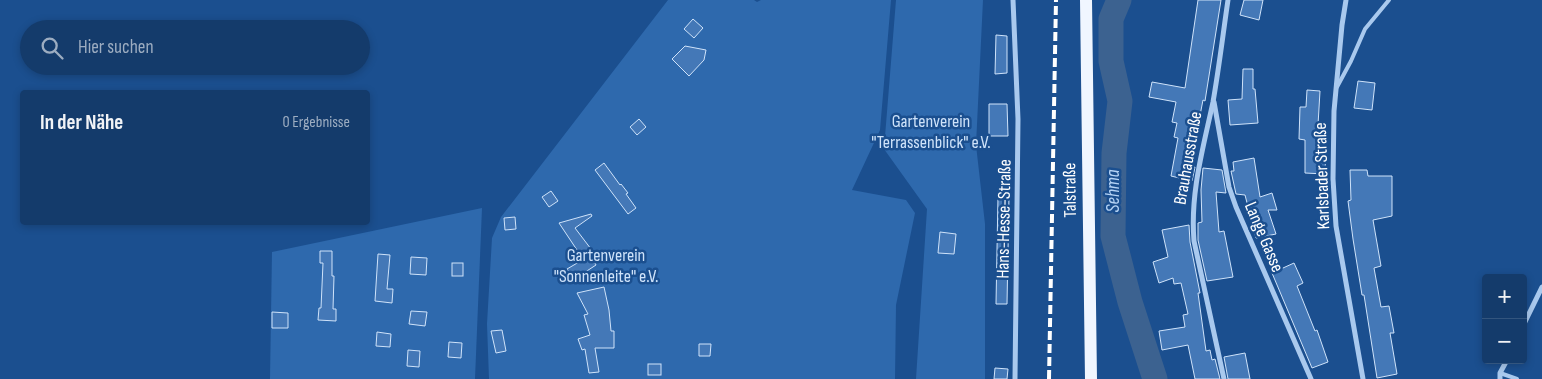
<!DOCTYPE html>
<html lang="de">
<meta charset="utf-8">
<style>
:root{--surface:#143b6b;--page:#214673;--text:#f1f3f6;--muted:#9dadc1;--line:#33557e}
body{margin:0;font-family:"Sofia Sans Condensed",sans-serif;background:var(--page);color:var(--text)}
.controls{position:absolute;right:15px;bottom:15px;display:grid;overflow:hidden;border-radius:5px;box-shadow:0 2px 8px #0003}
.controls button{width:45px;height:45px;display:grid;place-items:center;padding:0;border:0;border-bottom:1px solid var(--line);background:var(--surface);color:var(--text);font:25px sans-serif}
.list{margin:0;padding:0;list-style:none}
h2{display:flex;justify-content:space-between;align-items:center;height:65px;margin:0;padding:0 20px;font-size:21px}
h2 small{font-size:16px;font-weight:400;color:var(--muted)}
.icon{flex:none;width:28px;height:28px;fill:none;stroke:currentColor;stroke-width:2;stroke-linecap:round;stroke-linejoin:round}
.map{position:relative;flex:none;width:1542px;height:379px;overflow:hidden}
.search{position:absolute;background:var(--surface);box-shadow:0 2px 8px #0003;left:20px;top:20px;width:350px;height:55px;display:flex;align-items:center;gap:12px;box-sizing:border-box;padding:0 18px;border-radius:28px;color:var(--muted);font-size:19px}
.panel{position:absolute;background:var(--surface);box-shadow:0 2px 8px #0003;left:20px;top:90px;width:350px;height:135px;border-radius:5px}
.map>svg:first-child{display:block}
</style>
<div class="map">
<svg width="1542" height="379" viewBox="0 0 1542 379">
<rect width="100%" height="100%" fill="#1b4f8f"/>
<g fill="#2e69ad">
<polygon points="668,0 754,0 757,2 761,0 891,0 880,130 852,190 906,200 915,213 896,305 895,379 489,379 487,324 492,238 501,217"/>
<polygon points="896,0 983,0 976,145 985,224 985,379 916,379 927,209 884,149"/>
<polygon points="482,208 475,379 270,379 272,252"/>
</g>
<g fill="none" stroke-linecap="round" stroke-linejoin="round">
<polyline stroke="#3c6290" stroke-width="25" points="1119,0 1111,19 1111,61 1120,101 1114,153 1113,236 1130,302 1155,379"/>
</g>
<g fill="#4478b7" stroke="#cfe3fa">
<polygon points="1198,0 1221,0 1205,101 1203,100 1190,167 1195,167 1192,181 1171,176 1178,138 1174,137 1177,123 1172,122 1176,102 1149,97 1152,82 1185,88"/>
<polygon points="1244,0 1263,0 1259,20 1240,15"/>
<polygon points="693,19 703,28 694,38 684,29"/>
<polygon points="996,35 1007,36 1007,73 995,74"/>
<polygon points="685,46 706,50 704,60 689,76 672,59"/>
<polygon points="1243,69 1253,69 1253,89 1255,89 1258,123 1230,125 1228,100 1242,99"/>
<polygon points="1358,81 1375,83 1372,110 1354,108"/>
<polygon points="1307,90 1320,91 1317,142 1326,142 1325,174 1305,173 1305,140 1299,139 1300,107 1306,107"/>
<polygon points="989,104 1007,104 1008,136 989,136"/>
<polygon points="639,119 646,127 637,135 630,127"/>
<polygon points="1254,158 1260,197 1272,193 1277,210 1268,210 1276,234 1256,238 1245,195 1236,194 1231,171 1234,171 1233,162"/>
<polygon points="604,163 620,185 621,184 628,193 626,194 636,208 628,214 595,170"/>
<polygon points="1203,168 1222,170 1226,193 1216,192 1219,232 1224,231 1233,277 1207,281 1198,240 1198,223 1202,222 1201,190"/>
<polygon points="1350,170 1367,170 1368,176 1392,176 1392,216 1373,220 1381,266 1374,268 1381,307 1389,306 1394,333 1390,333 1397,374 1377,378 1364,295 1362,295 1353,239 1348,201 1351,200"/>
<polygon points="551,191 558,201 549,207 542,197"/>
<polygon points="998,196 1009,197 1007,304 996,304"/>
<polygon points="591,214 592,216 575,228 591,249 581,256 559,223"/>
<polygon points="515,217 516,229 505,230 504,218"/>
<polygon points="1189,225 1190,242 1200,293 1198,293 1206,351 1210,350 1212,360 1215,359 1220,379 1195,379 1188,345 1162,350 1159,331 1185,327 1183,315 1188,314 1181,283 1174,284 1173,278 1159,283 1153,262 1168,257 1162,230"/>
<polygon points="940,232 956,234 954,254 938,253"/>
<polygon points="320,251 332,251 332,276 334,276 333,309 336,309 336,321 318,320 319,308 321,308 323,263 320,263"/>
<polygon points="378,254 390,255 387,289 393,289 392,303 375,301"/>
<polygon points="591,255 596,265 573,280 567,269"/>
<polygon points="411,257 427,258 426,275 410,274"/>
<rect x="452" y="263" width="11" height="13"/>
<polygon points="1294,263 1303,283 1297,286 1315,331 1317,330 1328,362 1312,368 1272,273"/>
<polygon points="604,287 609,310 611,331 614,331 614,348 595,348 599,372 589,373 585,349 582,350 578,339 590,335 584,315 588,314 577,293"/>
<polygon points="411,311 427,312 425,326 409,324"/>
<polygon points="272,312 288,313 288,328 272,328"/>
<polygon points="502,330 506,351 496,353 491,331"/>
<polygon points="377,332 391,334 390,347 376,346"/>
<polygon points="449,342 462,343 461,358 448,357"/>
<polygon points="699,344 711,344 710,356 699,356"/>
<polygon points="408,350 420,351 419,367 407,366"/>
<polygon points="1245,353 1250,379 1228,379 1224,357"/>
<rect x="648" y="364" width="13" height="11"/>
<polygon points="995,368 1008,369 1007,379 994,379"/>
</g>
<g fill="none" stroke-linecap="round" stroke-linejoin="round">
<g stroke="#a9c9ee" stroke-width="4">
<polyline points="1337,87 1351,61 1365,29 1389,0"/>
<polyline points="1500,373 1517,379"/>
</g>
<g stroke="#a9c9ee" stroke-width="5">
<polyline points="1013,0 1018,119 1015,379"/>
<polyline points="1346,0 1342,25 1334,111 1333,179 1336,226 1363,379"/>
<polyline points="1214,102 1229,187 1236,207 1311,379"/>
<polyline points="1523,326 1542,287"/>
<path d="M1224,379L1194,241C1190,193 1203,149 1213,102C1219,68 1223,34 1228,0"/>
<polyline points="1500,379 1500,373 1507,360"/>
</g>
<polyline stroke="#f0f6ff" stroke-width="12" points="1086,0 1091,379"/>
<polyline stroke="#fff" stroke-width="4" stroke-dasharray="9 4" stroke-linecap="butt" points="1049,379 1056,0"/>
</g>
<g text-anchor="middle" dominant-baseline="central" stroke-width="5" stroke-linejoin="round" paint-order="stroke">
<g font-size="18" fill="#cfe3fa" stroke="#1b4f8f">
<text x="931" y="121">Gartenverein<tspan x="931" dy="21">"Terrassenblick" e.V.</tspan></text>
<text x="606" y="255">Gartenverein<tspan x="606" dy="21">"Sonnenleite" e.V.</tspan></text>
</g>
<g font-size="18" fill="#fff" stroke="#1b4f8f">
<text transform="translate(1188 158) rotate(-80)">Brauhausstraße</text>
<text transform="translate(1322 176) rotate(-92)">Karlsbader Straße</text>
<text transform="translate(1070 190) rotate(-91)">Talstraße</text>
<text transform="translate(1004 219) rotate(-89)">Hans-Hesse-Straße</text>
<text transform="translate(1264 237) rotate(67)">Lange Gasse</text>
</g>
<g font-size="19" font-style="italic" fill="#b5d3f5" stroke="#1b4f8f">
<text transform="translate(1113 191) rotate(-90)">Sehma</text>
</g>
</g>
</svg>
<div class="controls">
<button>+</button>
<button>−</button>
</div>
<div class="search"><svg class="icon" aria-label="search" viewBox="0 0 24 24"><circle cx="10" cy="10" r="6"/><path d="M15 15l6 6"/></svg>Hier suchen</div>
<section class="panel">
<h2>In der Nähe<small>0 Ergebnisse</small></h2>
<ul class="list">
</ul>
</section>
</div>
